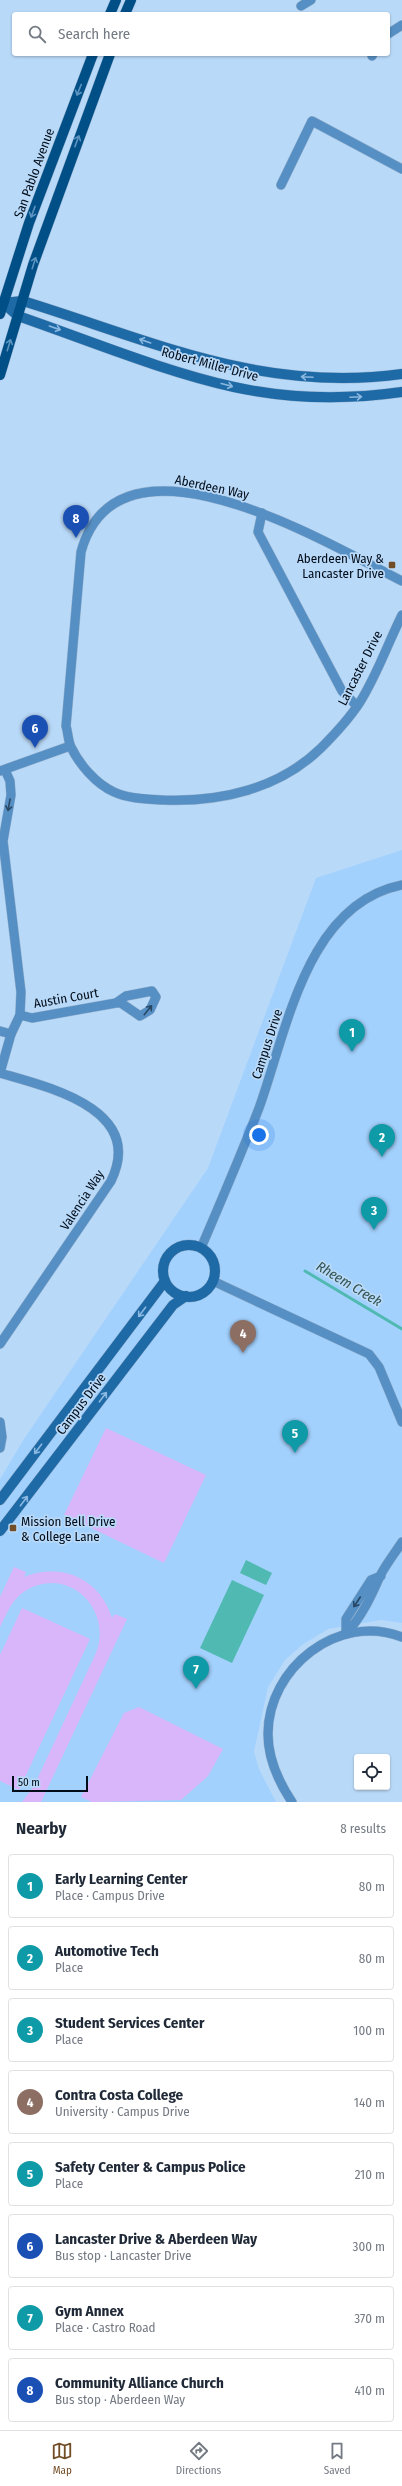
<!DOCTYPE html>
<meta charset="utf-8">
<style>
:root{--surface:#fff;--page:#f2f2f3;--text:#1f2937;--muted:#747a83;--line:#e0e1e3;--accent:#714e27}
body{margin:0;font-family:"Fira Sans Condensed",sans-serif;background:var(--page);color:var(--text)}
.controls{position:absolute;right:12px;bottom:12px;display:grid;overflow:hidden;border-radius:4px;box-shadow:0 1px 3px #0004}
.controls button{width:36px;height:36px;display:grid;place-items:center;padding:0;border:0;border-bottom:1px solid var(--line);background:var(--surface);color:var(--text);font:20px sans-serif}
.scale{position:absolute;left:12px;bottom:10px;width:76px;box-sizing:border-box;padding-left:4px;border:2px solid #010c19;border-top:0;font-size:11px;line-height:14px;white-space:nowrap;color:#010c19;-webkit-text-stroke:3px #b9d9f8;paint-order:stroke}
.you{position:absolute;left:259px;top:1135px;width:14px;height:14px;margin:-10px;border:3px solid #fff;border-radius:50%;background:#1a73e8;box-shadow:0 0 0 6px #1a73e833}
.badge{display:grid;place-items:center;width:26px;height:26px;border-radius:50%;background:var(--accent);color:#fff;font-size:13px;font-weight:700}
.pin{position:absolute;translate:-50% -33px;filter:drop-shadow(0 1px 2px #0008)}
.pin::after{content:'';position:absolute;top:21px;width:14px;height:12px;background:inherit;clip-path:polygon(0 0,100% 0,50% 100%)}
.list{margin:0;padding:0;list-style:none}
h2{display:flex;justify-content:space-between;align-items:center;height:52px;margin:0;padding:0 16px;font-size:17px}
h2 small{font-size:13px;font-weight:400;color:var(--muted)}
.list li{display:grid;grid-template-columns:26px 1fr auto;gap:12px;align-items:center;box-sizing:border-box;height:64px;margin:0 8px 8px;padding:0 8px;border:1px solid var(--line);border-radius:4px}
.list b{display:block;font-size:15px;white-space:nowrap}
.list p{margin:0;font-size:13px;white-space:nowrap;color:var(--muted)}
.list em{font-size:13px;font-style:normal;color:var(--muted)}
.icon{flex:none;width:22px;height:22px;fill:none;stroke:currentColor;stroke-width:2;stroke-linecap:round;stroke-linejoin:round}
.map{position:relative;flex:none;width:402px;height:1802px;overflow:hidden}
.search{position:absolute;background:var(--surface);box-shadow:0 1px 3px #0004;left:12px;right:12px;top:12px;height:44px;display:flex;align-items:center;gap:10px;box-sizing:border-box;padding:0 14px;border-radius:4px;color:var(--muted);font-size:15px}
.sheet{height:628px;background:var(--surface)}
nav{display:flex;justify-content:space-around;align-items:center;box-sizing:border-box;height:56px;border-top:1px solid var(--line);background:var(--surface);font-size:11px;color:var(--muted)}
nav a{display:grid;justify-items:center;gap:2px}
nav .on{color:var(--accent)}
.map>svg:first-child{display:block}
</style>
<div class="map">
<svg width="402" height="1802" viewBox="0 0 402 1802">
<rect width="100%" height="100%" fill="#b9d9f8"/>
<polygon fill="#a3d1fd" points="402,850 402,1623 381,1620 328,1629 302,1645 285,1660 268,1687 254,1752 259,1769 276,1802 0,1802 0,1479 24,1439 208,1168 316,878"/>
<g fill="#d9b5f9">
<polygon points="106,1428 206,1475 164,1563 64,1515"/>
<path d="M14,1567L26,1572L24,1577C62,1562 100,1579 112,1618L115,1614L127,1619L41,1802H22L34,1786L96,1653C114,1606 63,1562 21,1594C11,1602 6,1615 0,1627V1597Z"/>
<polygon points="22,1608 90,1639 19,1790 0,1781 0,1655"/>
<polygon points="139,1707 223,1749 208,1776 181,1800 92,1802 81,1797 124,1713"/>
</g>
<g fill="#50b9b1">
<polygon points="246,1560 272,1573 266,1585 240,1573"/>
<polygon points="232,1580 264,1595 232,1663 200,1648"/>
</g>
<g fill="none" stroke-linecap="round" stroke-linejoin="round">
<polyline stroke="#50b9b1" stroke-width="3" points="305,1271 402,1329"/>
<g stroke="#98b4d0" stroke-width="10">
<g id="street">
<polyline points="301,6 311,0"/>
<polyline points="388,34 402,25"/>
<polyline points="372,56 373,54"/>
<polyline points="281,185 312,121 402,169"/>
<polyline points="262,513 258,532 342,691 357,706"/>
<path d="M402,581C330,545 118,416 81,552L66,726C68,732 68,741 71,747C79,764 96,784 114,792C129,799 147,799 164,800C221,802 279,789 321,748C335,734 349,719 360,702C377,675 388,643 402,615"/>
<polyline points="0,771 70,746"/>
<polyline points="20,1015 32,1018 116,1003 121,1003 140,1016 150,1010 156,997 152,991 126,996 116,1003"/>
<polyline points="0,1031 11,1034"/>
<path d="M0,1073C48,1087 146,1109 111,1181L0,1344"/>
<polyline points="0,1073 11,1034 20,1015 21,992 3,841 11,795 10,781 5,770"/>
<path d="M201,1248C221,1201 241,1155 259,1108C287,1031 306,904 402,885"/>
<polyline points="213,1281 369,1354 379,1367 402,1422"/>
<polyline points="0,1422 2,1437 0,1448"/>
<path d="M346,1634C362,1616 371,1597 380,1576C386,1564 395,1553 402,1542"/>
<polyline points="346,1634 346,1619 371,1580 381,1576"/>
<path d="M292,1802C278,1781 268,1759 268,1734C268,1668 338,1612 402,1637"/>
</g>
</g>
<g stroke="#98b4d0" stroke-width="11">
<g id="secondary">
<path d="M3,303L18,316C88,340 162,371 234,387C289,399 346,400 402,392"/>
<path d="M3,303L23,301C153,341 261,393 402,374"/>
<circle cx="189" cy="1271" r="26"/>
<polyline points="0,1500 165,1281"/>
<polyline points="0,1531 173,1305 186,1296"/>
</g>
</g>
<g stroke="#98b4d0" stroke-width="11">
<g id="primary">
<polyline points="110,14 116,0"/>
<polyline points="125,14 131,0"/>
<polyline points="0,314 29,223 93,54"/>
<polyline points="0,375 33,265 110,54"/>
</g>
</g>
<use href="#street" stroke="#568fc3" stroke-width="9"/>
<use href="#secondary" stroke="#1e6aa7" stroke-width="10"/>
<use href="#primary" stroke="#004f87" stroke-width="10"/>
</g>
<defs><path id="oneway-shaft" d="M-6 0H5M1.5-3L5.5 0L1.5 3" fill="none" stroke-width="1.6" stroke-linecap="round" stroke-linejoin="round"/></defs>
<g stroke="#5c94c0">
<use href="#oneway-shaft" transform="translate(79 90) rotate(112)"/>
<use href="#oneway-shaft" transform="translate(77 141) rotate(-70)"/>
<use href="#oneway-shaft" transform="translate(33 212) rotate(110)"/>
<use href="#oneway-shaft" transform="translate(34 263) rotate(-72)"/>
<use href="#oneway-shaft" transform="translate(9 345) rotate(-73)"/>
</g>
<g stroke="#8ab8e0">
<use href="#oneway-shaft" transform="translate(55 328) rotate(19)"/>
<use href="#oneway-shaft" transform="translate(145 341) rotate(-161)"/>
<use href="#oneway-shaft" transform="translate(307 377) rotate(-177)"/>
<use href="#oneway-shaft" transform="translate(227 385) rotate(15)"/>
<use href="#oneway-shaft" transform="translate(356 397) rotate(-3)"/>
<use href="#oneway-shaft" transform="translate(142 1312) rotate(127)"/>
<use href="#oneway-shaft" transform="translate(103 1397) rotate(-53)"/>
<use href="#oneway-shaft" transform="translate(38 1449) rotate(127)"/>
<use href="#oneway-shaft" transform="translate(24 1501) rotate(-53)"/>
</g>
<g stroke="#274765">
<use href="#oneway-shaft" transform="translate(9 805) rotate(100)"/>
<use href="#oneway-shaft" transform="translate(148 1010) rotate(-51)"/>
<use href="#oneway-shaft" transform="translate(357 1602) rotate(123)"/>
</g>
<g fill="#714e27" stroke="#b9d9f8" stroke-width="1.5">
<rect x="388" y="561" width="8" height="8" rx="2"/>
<rect x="9" y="1524" width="8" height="8" rx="2"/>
</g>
<g text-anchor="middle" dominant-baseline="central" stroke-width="3.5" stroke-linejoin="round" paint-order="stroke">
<g font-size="13" fill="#010c19" stroke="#b9d9f8">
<text transform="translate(34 173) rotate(-70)">San Pablo Avenue</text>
<text transform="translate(210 364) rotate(15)">Robert Miller Drive</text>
<text transform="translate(212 487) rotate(12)">Aberdeen Way</text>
<text transform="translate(360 668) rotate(-63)">Lancaster Drive</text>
<text transform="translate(66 998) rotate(-10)">Austin Court</text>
<text transform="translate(267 1044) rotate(-72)">Campus Drive</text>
<text transform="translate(82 1200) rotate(-57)">Valencia Way</text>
<text transform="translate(81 1404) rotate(-53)">Campus Drive</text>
</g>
<g font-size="13" fill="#010c19" stroke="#b9d9f8" text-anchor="end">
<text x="384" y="558">Aberdeen Way &amp;<tspan x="384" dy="15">Lancaster Drive</tspan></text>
<text x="21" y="1521" text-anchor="start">Mission Bell Drive<tspan x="21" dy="15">&amp; College Lane</tspan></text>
</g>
<g font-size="14" font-style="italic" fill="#345552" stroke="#b9d9f8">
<text transform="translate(349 1284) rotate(31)">Rheem Creek</text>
</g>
</g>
</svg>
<div class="controls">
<button><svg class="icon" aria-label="locate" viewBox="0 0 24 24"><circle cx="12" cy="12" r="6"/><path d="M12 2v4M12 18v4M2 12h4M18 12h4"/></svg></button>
</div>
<div class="scale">50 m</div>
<div class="you"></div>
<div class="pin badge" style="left:352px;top:1052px;background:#0f9aa8">1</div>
<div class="pin badge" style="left:382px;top:1157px;background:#0f9aa8">2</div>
<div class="pin badge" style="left:374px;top:1230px;background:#0f9aa8">3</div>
<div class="pin badge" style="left:243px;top:1353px;background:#8d6e63">4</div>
<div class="pin badge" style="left:295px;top:1453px;background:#0f9aa8">5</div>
<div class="pin badge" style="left:35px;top:748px;background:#1a4fb4">6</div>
<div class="pin badge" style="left:196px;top:1689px;background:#0f9aa8">7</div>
<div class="pin badge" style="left:76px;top:538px;background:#1a4fb4">8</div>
<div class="search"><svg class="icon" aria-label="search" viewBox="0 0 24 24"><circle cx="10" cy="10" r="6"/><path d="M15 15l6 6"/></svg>Search here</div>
</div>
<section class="sheet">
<h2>Nearby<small>8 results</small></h2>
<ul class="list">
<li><span class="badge" style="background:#0f9aa8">1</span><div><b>Early Learning Center</b><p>Place · Campus Drive</p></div><em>80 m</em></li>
<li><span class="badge" style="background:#0f9aa8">2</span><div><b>Automotive Tech</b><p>Place</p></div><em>80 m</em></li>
<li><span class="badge" style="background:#0f9aa8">3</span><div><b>Student Services Center</b><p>Place</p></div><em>100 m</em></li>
<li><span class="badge" style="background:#8d6e63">4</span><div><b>Contra Costa College</b><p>University · Campus Drive</p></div><em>140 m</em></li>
<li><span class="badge" style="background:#0f9aa8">5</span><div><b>Safety Center &amp; Campus Police</b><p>Place</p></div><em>210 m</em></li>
<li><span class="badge" style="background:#1a4fb4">6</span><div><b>Lancaster Drive &amp; Aberdeen Way</b><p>Bus stop · Lancaster Drive</p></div><em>300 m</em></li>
<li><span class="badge" style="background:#0f9aa8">7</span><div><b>Gym Annex</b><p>Place · Castro Road</p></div><em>370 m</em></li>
<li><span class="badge" style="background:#1a4fb4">8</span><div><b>Community Alliance Church</b><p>Bus stop · Aberdeen Way</p></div><em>410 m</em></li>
</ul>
</section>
<nav>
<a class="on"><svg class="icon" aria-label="map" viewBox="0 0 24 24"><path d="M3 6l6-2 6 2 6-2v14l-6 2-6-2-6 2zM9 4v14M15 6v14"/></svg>Map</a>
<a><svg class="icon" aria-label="directions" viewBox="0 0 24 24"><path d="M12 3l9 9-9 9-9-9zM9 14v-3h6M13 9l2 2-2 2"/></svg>Directions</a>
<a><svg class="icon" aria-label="saved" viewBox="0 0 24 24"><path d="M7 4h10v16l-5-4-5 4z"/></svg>Saved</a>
</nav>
